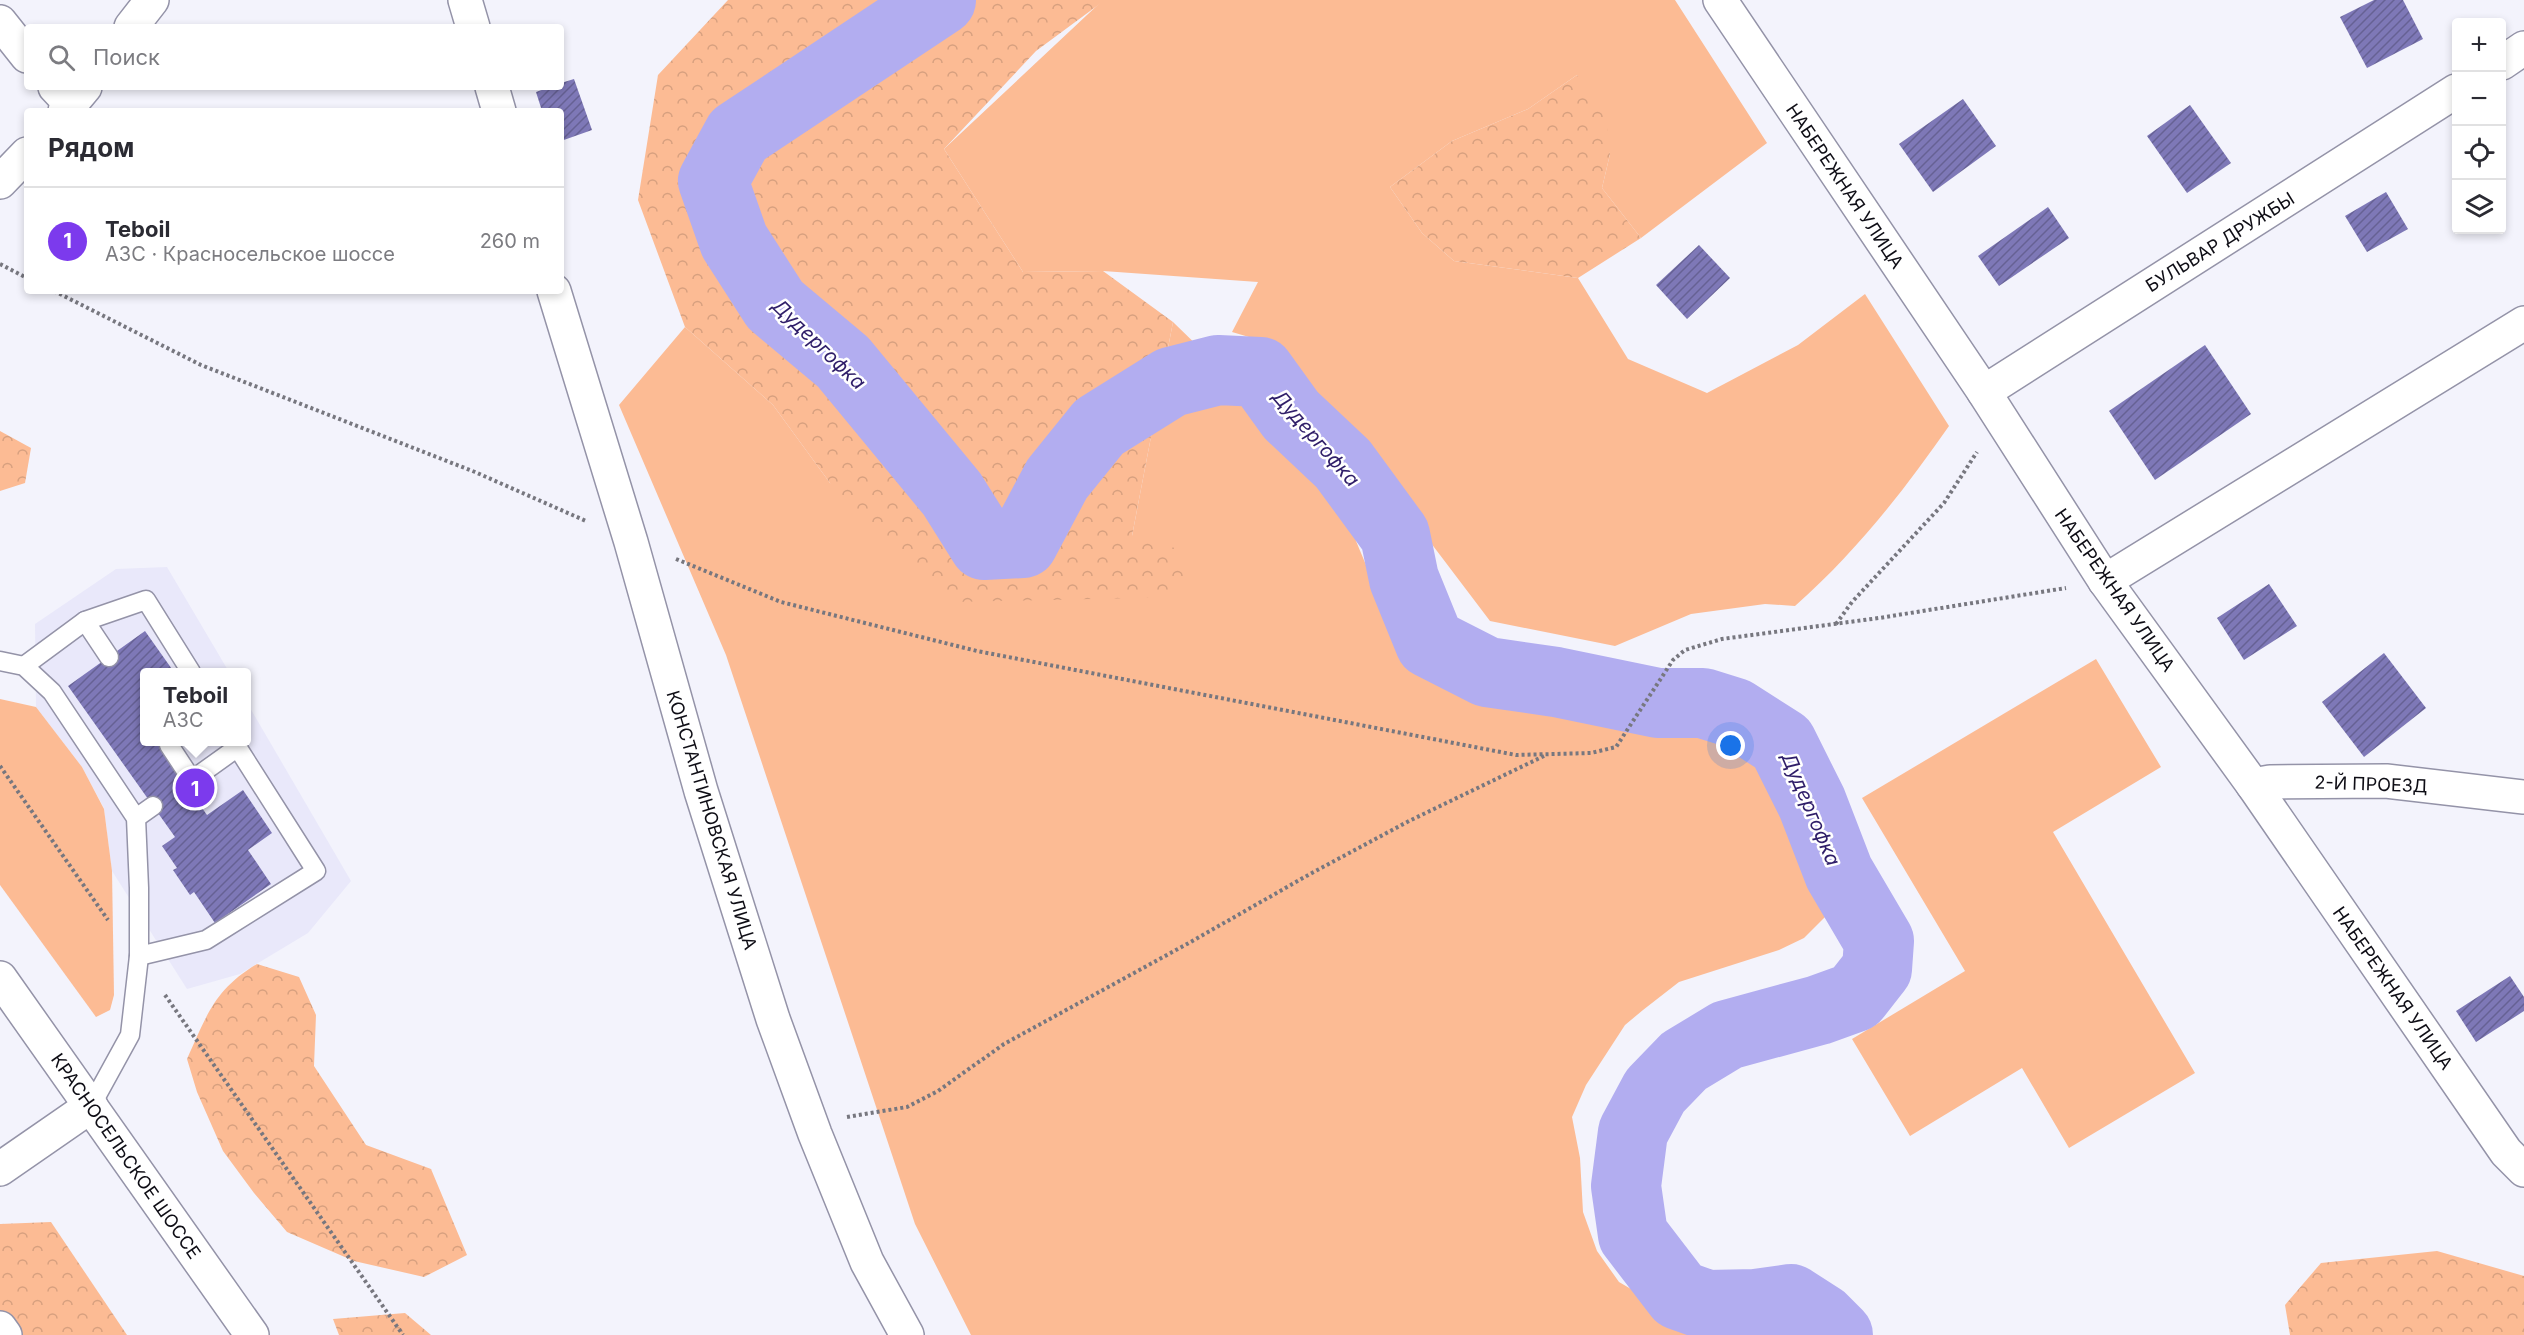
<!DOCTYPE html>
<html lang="ru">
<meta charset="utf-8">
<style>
:root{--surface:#fff;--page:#f2f2f3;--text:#2b2b33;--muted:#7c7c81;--line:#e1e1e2;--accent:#7c3aed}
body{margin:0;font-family:Inter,sans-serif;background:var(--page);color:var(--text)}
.controls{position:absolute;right:18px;top:18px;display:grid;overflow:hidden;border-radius:6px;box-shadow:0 3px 9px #0003}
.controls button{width:54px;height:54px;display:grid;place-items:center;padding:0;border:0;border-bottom:2px solid var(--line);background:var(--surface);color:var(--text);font:30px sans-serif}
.you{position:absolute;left:1731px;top:746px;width:21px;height:21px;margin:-15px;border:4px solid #fff;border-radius:50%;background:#1a73e8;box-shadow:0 0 0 9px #1a73e833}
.badge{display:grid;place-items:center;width:39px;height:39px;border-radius:50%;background:var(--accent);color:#fff;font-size:20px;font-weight:700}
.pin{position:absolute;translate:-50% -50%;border:3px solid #fff;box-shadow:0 2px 6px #0006}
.popup{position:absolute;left:140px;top:668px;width:111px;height:78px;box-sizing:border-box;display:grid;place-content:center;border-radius:6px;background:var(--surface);filter:drop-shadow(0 2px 4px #0005);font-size:20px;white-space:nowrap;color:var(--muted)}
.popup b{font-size:22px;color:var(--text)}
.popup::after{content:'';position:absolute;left:50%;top:100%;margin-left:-12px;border:12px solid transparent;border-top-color:var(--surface)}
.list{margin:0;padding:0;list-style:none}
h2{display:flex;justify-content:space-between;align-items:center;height:78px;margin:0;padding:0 24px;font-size:26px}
h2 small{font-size:20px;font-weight:400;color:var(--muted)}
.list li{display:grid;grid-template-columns:39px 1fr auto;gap:18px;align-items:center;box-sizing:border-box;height:108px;padding:0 24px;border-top:2px solid var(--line)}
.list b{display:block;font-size:22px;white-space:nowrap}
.list p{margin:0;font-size:20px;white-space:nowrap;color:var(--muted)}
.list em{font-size:20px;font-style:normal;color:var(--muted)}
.icon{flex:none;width:33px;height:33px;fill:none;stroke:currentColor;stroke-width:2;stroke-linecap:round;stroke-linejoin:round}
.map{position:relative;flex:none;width:2524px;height:1335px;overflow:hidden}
.search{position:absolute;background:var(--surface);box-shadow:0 3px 9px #0003;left:24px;top:24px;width:540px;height:66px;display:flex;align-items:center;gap:15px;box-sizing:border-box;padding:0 21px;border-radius:6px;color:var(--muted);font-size:22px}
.panel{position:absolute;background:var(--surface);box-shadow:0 3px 9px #0003;left:24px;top:108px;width:540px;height:186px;border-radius:6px}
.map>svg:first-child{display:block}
</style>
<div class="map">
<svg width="2524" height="1335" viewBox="0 0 2524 1335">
<defs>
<pattern id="forest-crowns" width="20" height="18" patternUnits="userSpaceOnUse" patternTransform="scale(1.5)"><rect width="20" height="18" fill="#fcbb94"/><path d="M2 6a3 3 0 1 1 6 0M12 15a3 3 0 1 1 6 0" fill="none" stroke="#d7a07f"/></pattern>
<pattern id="building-hatch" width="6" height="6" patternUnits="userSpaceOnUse" patternTransform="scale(1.5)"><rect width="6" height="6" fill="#7e78b7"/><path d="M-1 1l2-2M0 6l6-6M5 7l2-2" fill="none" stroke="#666194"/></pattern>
</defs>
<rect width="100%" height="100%" fill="#f3f3fc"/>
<polygon fill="#e9e8fa" points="167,567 229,672 144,672 144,742 246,742 246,701 351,881 308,933 240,974 187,989 112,871 104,808 82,767 36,707 35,624 116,569"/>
<g fill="#fcbb94">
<path d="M1103,0H1675L1767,143L1641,238L1602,188L1610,154L1577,75L1528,109L1452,141L1390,187L1422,233L1454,261L1578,278L1628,359L1707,393L1798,345L1865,294L1949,426C1903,492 1855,553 1795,606L1765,604L1691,614L1615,646L1490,621L1415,522L1387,490L1342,424L1302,383L1280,346L1232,332L1258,282L1103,271L1023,272L944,149Z"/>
<polygon points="1173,322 1244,391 1284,447 1350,509 1356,541 1376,589 1392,633 1406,655 1431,671 1500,693 1566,702 1647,724 1727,730 1754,748 1777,788 1795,848 1815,895 1827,915 1804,938 1779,950 1679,982 1643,1010 1625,1025 1586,1085 1572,1117 1580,1158 1583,1212 1597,1251 1619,1282 1696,1327 1770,1325 1797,1331 1801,1335 971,1335 915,1224 726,655 619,405 685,327 773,405 830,483 1132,536"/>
<polygon points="2096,659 2161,767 2053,832 2195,1073 2069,1148 2022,1068 1910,1136 1852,1039 1965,971 1862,798"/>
<polygon points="0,699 36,707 82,767 104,809 112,871 114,995 110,1010 96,1017 0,885"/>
</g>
<g fill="url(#forest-crowns)">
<polygon points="728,0 1105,0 1036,51 944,149 1023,272 1103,271 1173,322 1132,536 1182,550 1189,577 1181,597 954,602 830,483 773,405 685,327 638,200 658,75"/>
<polygon points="1577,75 1606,119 1610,154 1602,188 1641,238 1578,278 1454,261 1422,233 1390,187 1452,141 1528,109"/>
<polygon points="0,431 31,448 25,483 0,491"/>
<path d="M257,964L299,977L316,1015L314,1066L366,1145L431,1169L467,1255L424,1277L354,1261L287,1232L254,1193L223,1151L197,1092L187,1059C207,1015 214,990 257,964Z"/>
<polygon points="51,1222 127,1335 0,1335 0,1224"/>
<polygon points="2437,1251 2524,1276 2524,1335 2290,1335 2285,1305 2321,1263"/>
<polygon points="405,1313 431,1335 339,1335 333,1319"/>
</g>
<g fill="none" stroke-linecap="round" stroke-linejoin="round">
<polyline stroke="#b2adf0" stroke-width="70" points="941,0 738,135 713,181 734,241 775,305 843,362 952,494 984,545 1023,543 1057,479 1099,427 1171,382 1218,370 1260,372 1291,415 1343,464 1395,535 1404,579 1430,643 1487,672 1556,682 1658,703 1703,703 1735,713 1782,743 1812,803 1839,873 1879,941 1877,969 1855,997 1819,1010 1727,1035 1684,1061 1655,1091 1633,1132 1626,1186 1633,1235 1679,1295 1707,1305 1756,1304 1791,1299 1822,1319 1838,1335"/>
</g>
<g fill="url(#building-hatch)">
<polygon points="2374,0 2403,0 2423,39 2367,68 2340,17"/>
<polygon points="574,79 592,130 561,141 561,111 542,111 536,92 550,87 561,87 561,83"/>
<polygon points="1963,99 1996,146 1933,192 1899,144"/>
<polygon points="2190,105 2231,163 2187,193 2147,136"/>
<polygon points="2386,192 2408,229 2367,252 2345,216"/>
<polygon points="2048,207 2069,238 1999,286 1978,256"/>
<polygon points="1699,245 1730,278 1687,319 1656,285"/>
<polygon points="2205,345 2251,414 2155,480 2109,411"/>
<polygon points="2269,584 2297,626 2244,660 2217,618"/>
<polygon points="145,631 174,672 144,672 144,742 174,742 161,751 207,815 243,790 272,833 248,850 271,884 215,923 194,892 190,895 173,870 177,868 162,846 175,837 68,686"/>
<polygon points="2384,653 2426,708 2364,757 2322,702"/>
<polygon points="2510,976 2524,997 2524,1011 2476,1042 2456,1011"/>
</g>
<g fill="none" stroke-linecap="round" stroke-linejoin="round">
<g stroke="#9493a8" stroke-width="21">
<g id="service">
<polyline points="85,621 109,657"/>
<polyline points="0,661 24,666 52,692 136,818 139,888 139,956 130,1035 91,1106"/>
<polyline points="24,666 85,621 146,600 191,672"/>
<polyline points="169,745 192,780"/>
<polyline points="185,785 238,747"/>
<polyline points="136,818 153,806"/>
<polyline points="139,956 206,940 316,871 234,742"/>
</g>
</g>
<g stroke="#9493a8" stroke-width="36">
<g id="minor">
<polyline points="465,0 473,27"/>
<polyline points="1720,0 1984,392 2105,581 2253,785 2506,1152 2524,1170"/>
<polyline points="0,22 27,56"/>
<polyline points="2502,63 2524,48"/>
<polyline points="55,87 71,104"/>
<polyline points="492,87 499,111"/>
<polyline points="554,291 631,542 701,791 773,1019 815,1134 867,1262 907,1335"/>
<polyline points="1984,392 2456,91"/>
<polyline points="2105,581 2524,323"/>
<polyline points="2253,785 2270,782 2386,781 2524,797"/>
<polyline points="0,1169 91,1106"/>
<polyline points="0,1328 5,1335"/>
</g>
</g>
<g stroke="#9493a8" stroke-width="36">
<g id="tertiary">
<polyline points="131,27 152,0"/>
<polyline points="65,111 85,87"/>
<polyline points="0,182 27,154"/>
</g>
</g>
<g stroke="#9493a8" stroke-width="36">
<polyline id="trunk" points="0,978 252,1335"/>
</g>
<g stroke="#77777f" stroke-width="4" stroke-dasharray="3 3" stroke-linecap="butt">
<polyline points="0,264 27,278"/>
<polyline points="54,291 201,365 475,472 586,521"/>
<polyline points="676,559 781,602 977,651 1516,755 1591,753 1616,747 1673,660 1685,650 1722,639 1879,618 2066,588"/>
<polyline points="1836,624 1852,602 1944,503 1977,452"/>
<polyline points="0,766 108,920"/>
<polyline points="165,995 403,1335"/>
<polyline points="847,1117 907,1107 938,1091 1004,1044 1187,944 1310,874 1409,821 1546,755"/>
</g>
<use href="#service" stroke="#fff" stroke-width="18"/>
<use href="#minor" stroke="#fff" stroke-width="33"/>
<use href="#tertiary" stroke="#fff" stroke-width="33"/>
<use href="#trunk" stroke="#fff" stroke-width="33"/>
</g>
<g text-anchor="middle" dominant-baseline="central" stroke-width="5" stroke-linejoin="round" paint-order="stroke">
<g font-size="18" fill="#0e0d15" stroke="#fff">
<text transform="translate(1845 186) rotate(56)">НАБЕРЕЖНАЯ УЛИЦА</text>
<text transform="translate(2220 242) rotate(-32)">БУЛЬВАР ДРУЖБЫ</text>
<text transform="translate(2115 590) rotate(55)">НАБЕРЕЖНАЯ УЛИЦА</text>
<text transform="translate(2371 784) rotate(2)">2-Й ПРОЕЗД</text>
<text transform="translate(712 820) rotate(73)">КОНСТАНТИНОВСКАЯ УЛИЦА</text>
<text transform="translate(2393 988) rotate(55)">НАБЕРЕЖНАЯ УЛИЦА</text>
<text transform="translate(126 1156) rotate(55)">КРАСНОСЕЛЬСКОЕ ШОССЕ</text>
</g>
<g font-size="20" font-style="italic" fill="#2f1e69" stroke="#fff">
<text transform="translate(819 344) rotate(44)">Дудергофка</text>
<text transform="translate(1316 438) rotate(49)">Дудергофка</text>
<text transform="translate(1811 809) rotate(67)">Дудергофка</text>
</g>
</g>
</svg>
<div class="controls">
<button>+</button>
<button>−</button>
<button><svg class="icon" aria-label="locate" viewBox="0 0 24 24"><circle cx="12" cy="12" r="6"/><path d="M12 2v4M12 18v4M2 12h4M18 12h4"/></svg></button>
<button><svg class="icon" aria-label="layers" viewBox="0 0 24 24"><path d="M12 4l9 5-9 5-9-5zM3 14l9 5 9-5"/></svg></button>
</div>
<div class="you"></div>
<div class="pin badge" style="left:195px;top:788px">1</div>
<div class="popup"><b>Teboil</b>АЗС</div>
<div class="search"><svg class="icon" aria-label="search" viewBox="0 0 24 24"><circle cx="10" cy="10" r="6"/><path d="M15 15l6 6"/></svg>Поиск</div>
<section class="panel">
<h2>Рядом<small></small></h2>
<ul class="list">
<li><span class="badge">1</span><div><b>Teboil</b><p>АЗС · Красносельское шоссе</p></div><em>260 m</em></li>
</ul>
</section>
</div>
